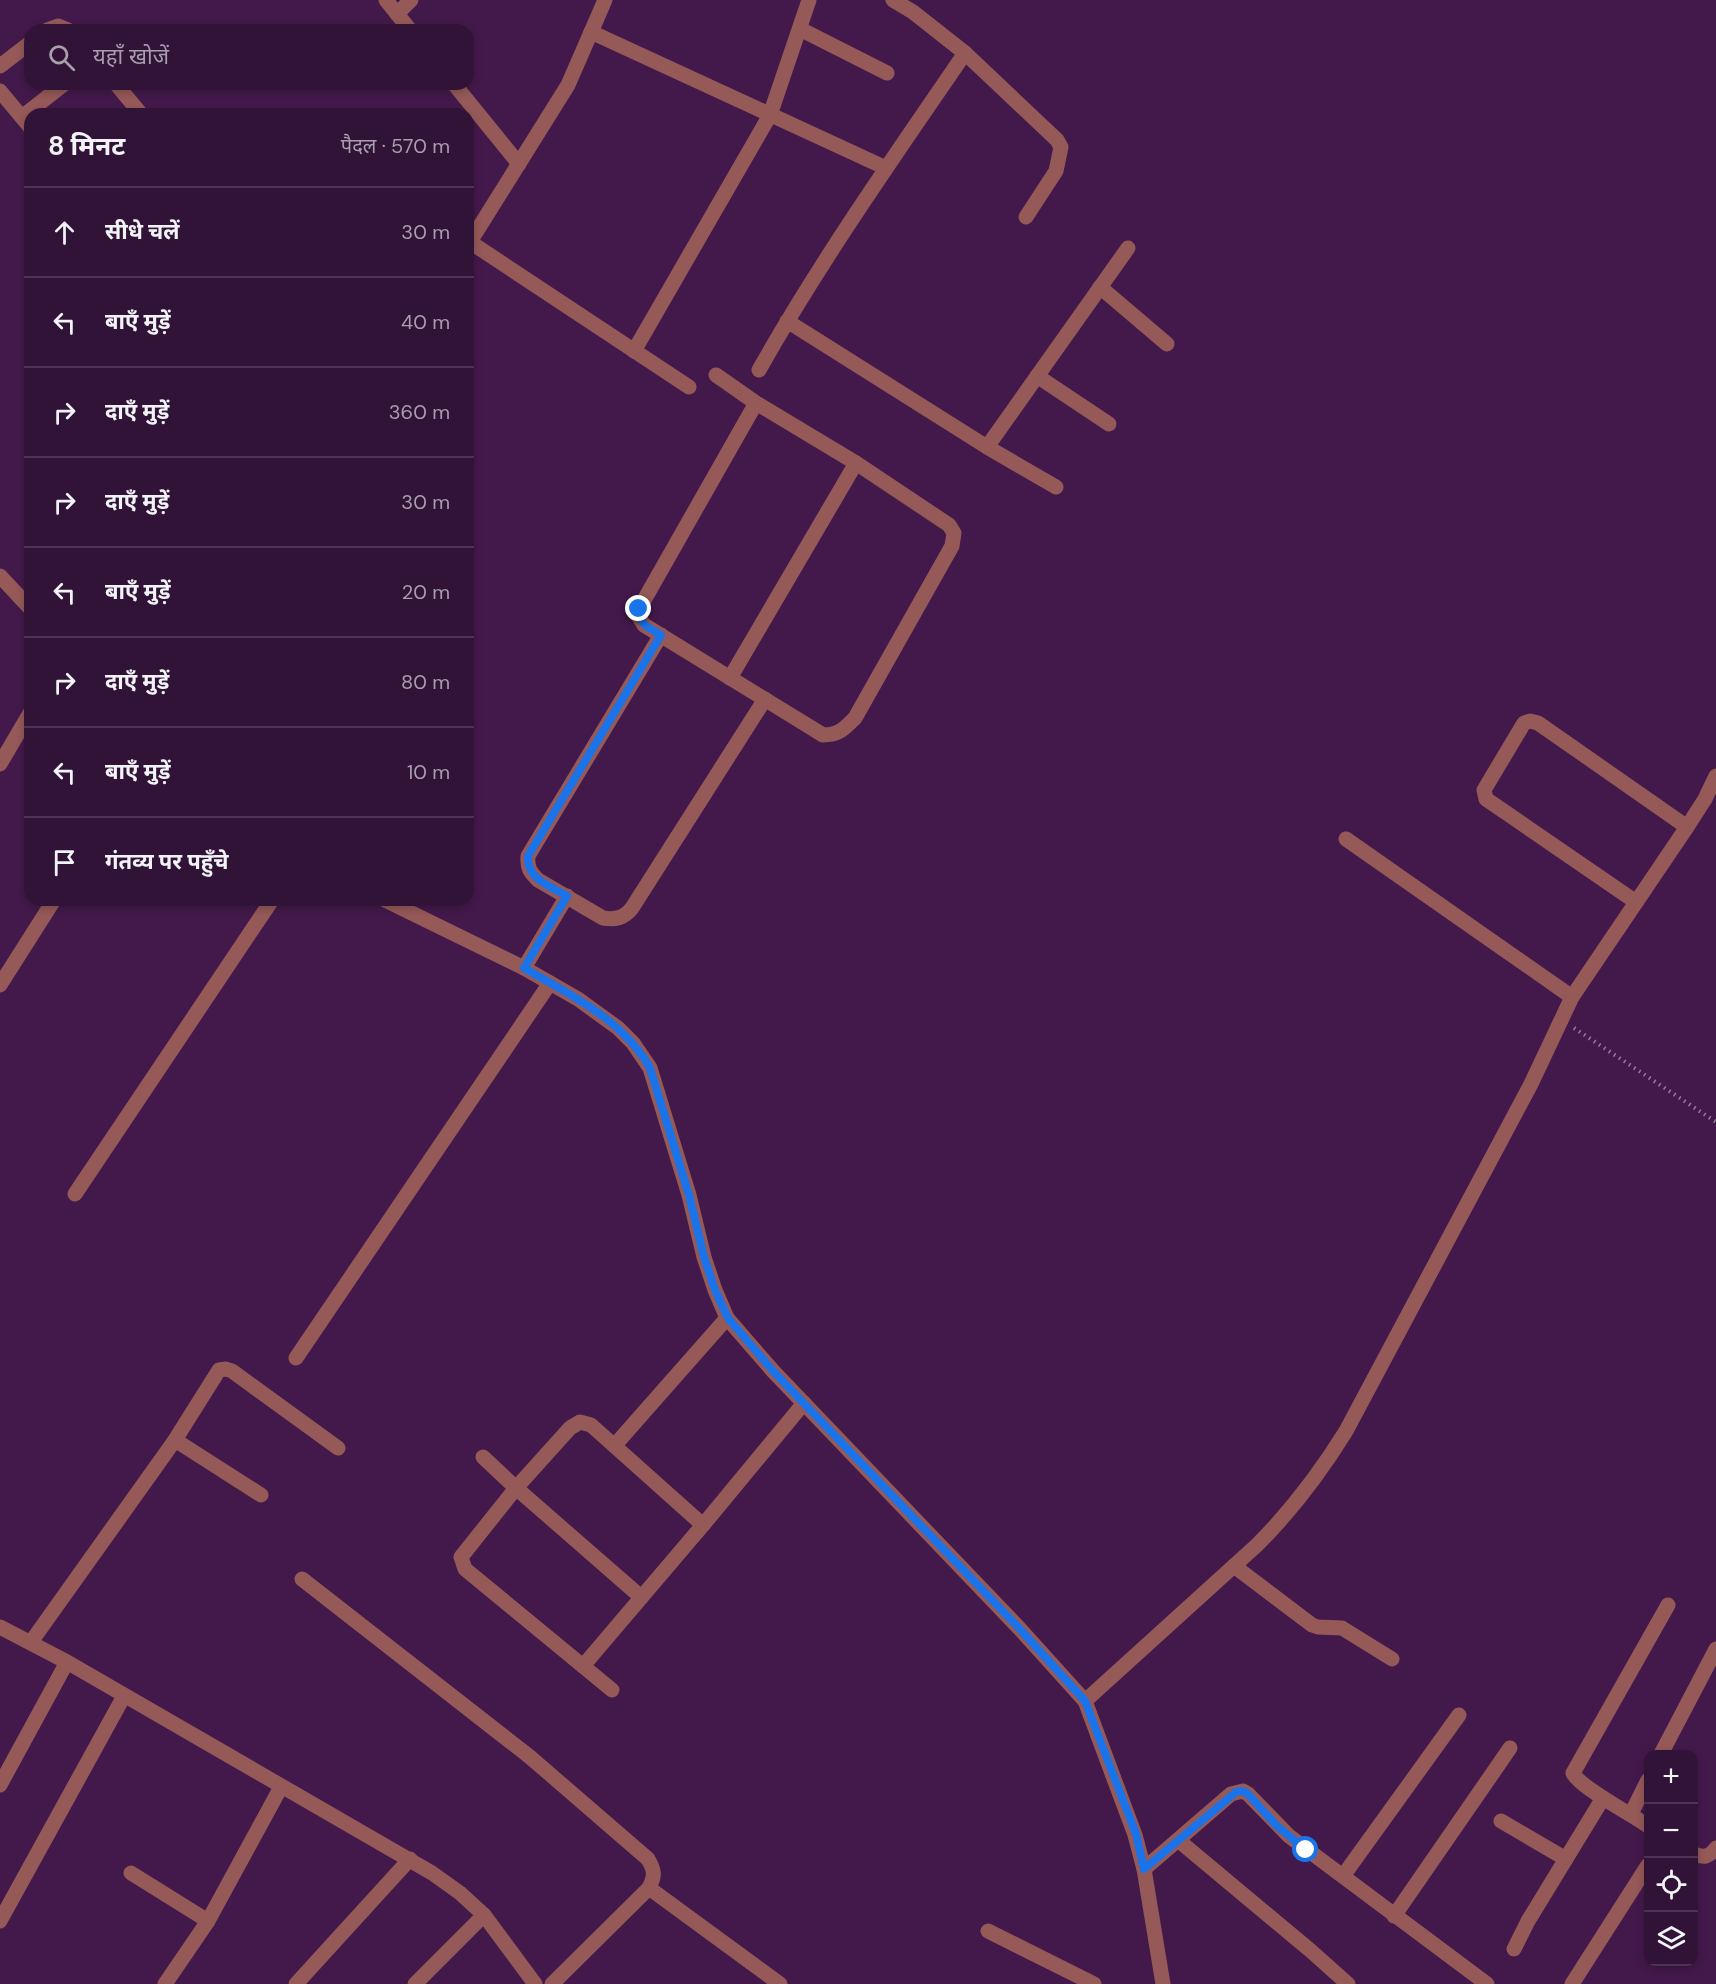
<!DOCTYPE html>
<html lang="hi">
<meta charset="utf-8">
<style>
:root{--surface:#321338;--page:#3a1c40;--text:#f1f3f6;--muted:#a89eae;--line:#4d3253}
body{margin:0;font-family:"DM Sans","Noto Sans Devanagari",sans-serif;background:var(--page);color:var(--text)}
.controls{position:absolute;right:18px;bottom:18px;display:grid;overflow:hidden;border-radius:12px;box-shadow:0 3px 9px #0003}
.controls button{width:54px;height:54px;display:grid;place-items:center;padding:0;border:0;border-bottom:2px solid var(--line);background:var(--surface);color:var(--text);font:30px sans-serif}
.stop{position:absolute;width:18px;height:18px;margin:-14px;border:4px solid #1a73e8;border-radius:50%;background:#fff}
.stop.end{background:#1a73e8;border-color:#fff;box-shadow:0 2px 6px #0008}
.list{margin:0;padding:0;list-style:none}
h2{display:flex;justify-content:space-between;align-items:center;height:78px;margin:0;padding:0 24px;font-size:26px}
h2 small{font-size:20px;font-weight:400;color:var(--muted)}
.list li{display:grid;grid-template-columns:39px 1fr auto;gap:18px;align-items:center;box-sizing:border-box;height:90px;padding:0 24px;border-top:2px solid var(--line)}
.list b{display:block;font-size:22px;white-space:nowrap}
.list em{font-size:20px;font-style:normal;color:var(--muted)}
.icon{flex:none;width:33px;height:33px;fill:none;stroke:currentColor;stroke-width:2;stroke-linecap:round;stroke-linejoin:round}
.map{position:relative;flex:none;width:1716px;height:1984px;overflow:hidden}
.search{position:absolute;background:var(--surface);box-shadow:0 3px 9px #0003;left:24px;top:24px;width:450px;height:66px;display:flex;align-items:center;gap:15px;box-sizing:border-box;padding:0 21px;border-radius:18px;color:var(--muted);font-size:22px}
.panel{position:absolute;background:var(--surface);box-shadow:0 3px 9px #0003;left:24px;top:108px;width:450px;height:798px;border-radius:18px}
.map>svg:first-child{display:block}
</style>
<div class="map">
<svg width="1716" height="1984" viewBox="0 0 1716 1984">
<rect width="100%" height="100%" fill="#43194b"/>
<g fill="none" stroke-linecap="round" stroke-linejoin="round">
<polyline stroke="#967b9b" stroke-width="4" stroke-dasharray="1.5 4.5" stroke-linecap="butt" points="1574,1028 1716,1122"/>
<g stroke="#955958" stroke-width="15">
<polyline points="386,0 410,30"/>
<polyline points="893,0 913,12 965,53 1057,140 1061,147 1056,171 1026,217"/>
<polyline points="397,14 411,0"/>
<polyline points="800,29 887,73"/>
<polyline points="47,30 58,26 68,30"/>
<polyline points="591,32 886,168"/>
<polyline points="0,66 30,43"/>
<polyline points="116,84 141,114"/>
<polyline points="454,84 519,164"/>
<polyline points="0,91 30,127"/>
<polyline points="22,117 64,84"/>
<polyline points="470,242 689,387"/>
<polyline points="468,245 568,85 605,0"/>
<polyline points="1100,287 1167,344"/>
<polyline points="787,321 987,447 1056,487"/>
<polyline points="634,351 770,115 809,0"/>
<path d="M759,370C821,260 894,157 965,53"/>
<path d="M716,375L756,403L856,463L949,525L954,533L952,546L855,718C844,729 839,735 823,735L644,625L639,617V609L756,403"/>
<polyline points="1037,376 1109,424"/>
<polyline points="987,447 1128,248"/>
<polyline points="0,576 30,608"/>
<path d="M661,635L528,856C527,868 530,872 538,880L603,918C616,920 624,918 632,908L765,699"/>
<polyline points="730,678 856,463"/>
<polyline points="0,764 30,713"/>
<polyline points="1346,839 1572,997"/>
<polyline points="385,900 524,968 578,999 618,1028 633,1043 650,1068 689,1195 704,1257 715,1290 727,1318 773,1371 1019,1628 1085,1701 1135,1835 1144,1869 1163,1984"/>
<polyline points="1636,902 1486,799 1484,790 1524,723 1530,721 1538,723 1687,827"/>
<polyline points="524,968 567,896"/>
<polyline points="0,985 54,900"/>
<polyline points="75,1194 272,900"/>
<polyline points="296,1358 550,983"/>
<polyline points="175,1440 261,1495"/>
<polyline points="615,1445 727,1318"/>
<polyline points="483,1457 516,1488 641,1597"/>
<polyline points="1234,1566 1312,1625 1318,1627 1342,1628 1392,1659"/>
<path d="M302,1579L530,1757L648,1859C655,1871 655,1876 649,1888L552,1984"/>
<polyline points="0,1627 67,1662 432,1873 460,1893 484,1915 535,1984"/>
<polyline points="31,1642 175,1440 219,1370 226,1369 232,1371 338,1448"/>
<polyline points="583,1666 703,1525 804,1403"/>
<polyline points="612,1690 465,1569 461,1557 516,1488 570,1428 580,1422 591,1425 703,1525"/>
<path d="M1085,1701L1257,1545C1291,1511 1320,1473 1346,1431L1531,1084L1572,997L1687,827L1705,799L1716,776"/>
<polyline points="1661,1754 1716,1649"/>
<polyline points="0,1785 67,1662"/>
<polyline points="1631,1814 1648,1780"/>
<polyline points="1501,1821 1566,1859"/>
<path d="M1648,1826C1633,1815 1579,1787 1573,1773L1668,1605"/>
<polyline points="1178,1840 1311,1951 1348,1984"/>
<path d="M1694,1854C1704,1858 1709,1857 1716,1848"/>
<polyline points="1144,1869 1231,1794 1243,1791 1248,1794 1289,1836 1487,1984"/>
<polyline points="131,1873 208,1921"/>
<polyline points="1343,1876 1459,1715"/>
<polyline points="649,1888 780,1984"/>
<polyline points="1394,1916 1510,1748"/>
<polyline points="0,1921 124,1696"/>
<polyline points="988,1931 1094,1984"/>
<polyline points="1514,1949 1528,1921 1603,1798"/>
<polyline points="165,1984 208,1921 281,1787"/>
<polyline points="296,1984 410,1859"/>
<polyline points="415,1984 484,1915"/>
<polyline points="1572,1984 1648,1865"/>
</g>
</g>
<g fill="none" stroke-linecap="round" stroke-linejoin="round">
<path stroke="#1a73e8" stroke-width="8" d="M639,609C638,624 649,628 661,635L528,856C526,879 550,886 567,896L524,968C571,995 623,1020 650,1068L689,1195L704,1257L715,1290L728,1318L773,1371L1019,1628L1085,1701L1136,1834L1144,1869L1236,1792L1243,1791L1248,1794L1276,1825L1306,1850"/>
</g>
</svg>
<div class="controls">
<button>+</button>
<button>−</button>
<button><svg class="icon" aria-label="locate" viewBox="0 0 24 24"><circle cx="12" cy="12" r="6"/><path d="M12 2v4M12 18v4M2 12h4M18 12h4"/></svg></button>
<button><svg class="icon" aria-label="layers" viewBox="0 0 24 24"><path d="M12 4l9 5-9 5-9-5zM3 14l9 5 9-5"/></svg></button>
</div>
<div class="stop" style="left:1306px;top:1850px"></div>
<div class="stop end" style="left:639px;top:609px"></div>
<div class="search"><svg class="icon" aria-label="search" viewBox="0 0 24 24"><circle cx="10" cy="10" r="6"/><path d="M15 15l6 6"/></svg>यहाँ खोजें</div>
<section class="panel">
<h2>8 मिनट<small>पैदल · 570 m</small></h2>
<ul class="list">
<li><svg class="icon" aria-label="ahead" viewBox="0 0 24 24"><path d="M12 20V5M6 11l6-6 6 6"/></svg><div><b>सीधे चलें</b></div><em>30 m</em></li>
<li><svg class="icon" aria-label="left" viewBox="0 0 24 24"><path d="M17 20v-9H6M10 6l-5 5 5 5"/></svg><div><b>बाएँ मुड़ें</b></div><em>40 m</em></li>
<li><svg class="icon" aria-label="right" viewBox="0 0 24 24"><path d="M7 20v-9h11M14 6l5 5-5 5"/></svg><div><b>दाएँ मुड़ें</b></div><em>360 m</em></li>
<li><svg class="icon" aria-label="right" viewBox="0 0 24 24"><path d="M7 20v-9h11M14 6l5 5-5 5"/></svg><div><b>दाएँ मुड़ें</b></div><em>30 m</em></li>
<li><svg class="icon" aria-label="left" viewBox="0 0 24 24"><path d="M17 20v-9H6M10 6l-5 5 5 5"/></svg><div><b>बाएँ मुड़ें</b></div><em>20 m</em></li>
<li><svg class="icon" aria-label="right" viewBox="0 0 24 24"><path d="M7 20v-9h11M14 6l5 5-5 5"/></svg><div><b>दाएँ मुड़ें</b></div><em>80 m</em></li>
<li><svg class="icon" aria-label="left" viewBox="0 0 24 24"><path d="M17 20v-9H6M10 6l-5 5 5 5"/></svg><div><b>बाएँ मुड़ें</b></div><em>10 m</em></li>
<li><svg class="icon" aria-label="arrive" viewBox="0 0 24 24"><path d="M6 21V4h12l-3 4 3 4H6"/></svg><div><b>गंतव्य पर पहुँचे</b></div></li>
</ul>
</section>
</div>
